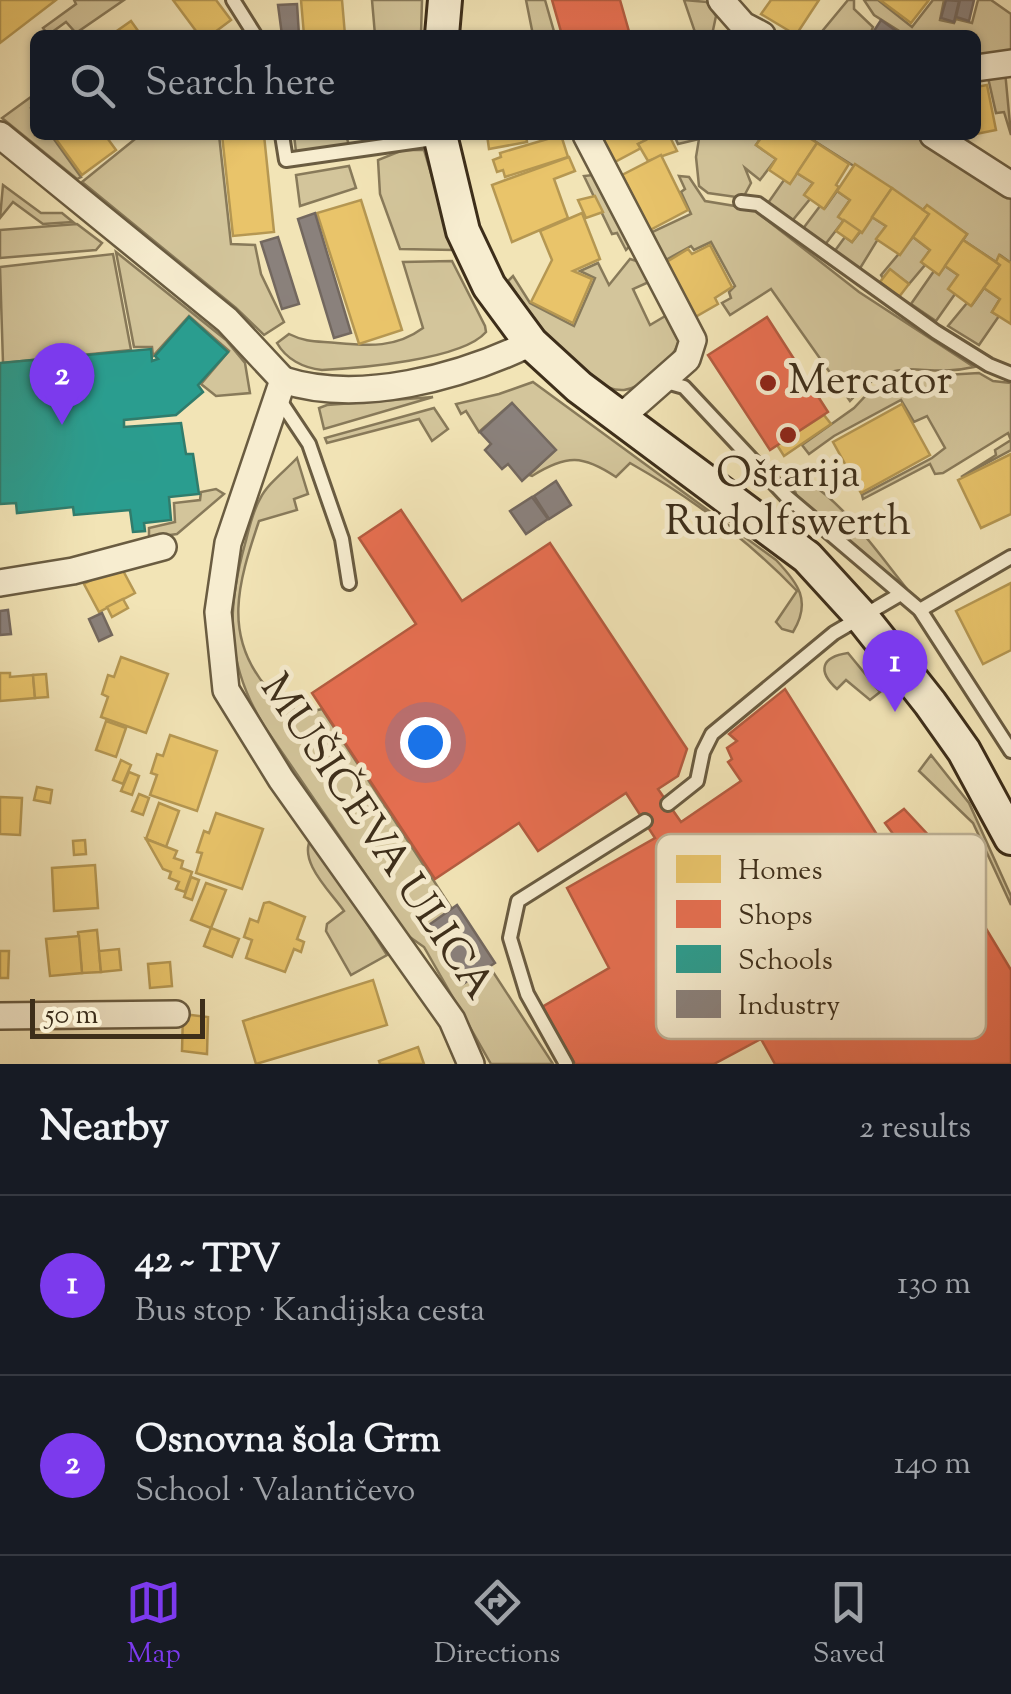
<!DOCTYPE html>
<meta charset="utf-8">
<style>
:root{--surface:#171b24;--page:#242831;--text:#f1f3f6;--muted:#9ea1a6;--line:#363941;--accent:#7c3aed}
body{margin:0;font-family:"Sorts Mill Goudy",serif;background:var(--page);color:var(--text)}
.scale{position:absolute;left:30px;bottom:25px;width:175px;box-sizing:border-box;padding-left:10px;border:5px solid #3d2e1a;border-top:0;font-size:28px;line-height:35px;white-space:nowrap;color:#3d2e1a;-webkit-text-stroke:8px #f7edd0;paint-order:stroke}
.you{position:absolute;left:425px;top:742px;width:35px;height:35px;margin:-25px;border:8px solid #fff;border-radius:50%;background:#1a73e8;box-shadow:0 0 0 15px #1a73e833}
.badge{display:grid;place-items:center;width:65px;height:65px;border-radius:50%;background:var(--accent);color:#fff;font-size:32px;font-weight:700}
.pin{position:absolute;translate:-50% -82px;filter:drop-shadow(0 2px 5px #0008)}
.pin::after{content:'';position:absolute;top:52px;width:35px;height:30px;background:inherit;clip-path:polygon(0 0,100% 0,50% 100%)}
.list{margin:0;padding:0;list-style:none}
h2{display:flex;justify-content:space-between;align-items:center;height:130px;margin:0;padding:0 40px;font-size:42px}
h2 small{font-size:32px;font-weight:400;color:var(--muted)}
.list li{display:grid;grid-template-columns:65px 1fr auto;gap:30px;align-items:center;box-sizing:border-box;height:180px;padding:0 40px;border-top:2px solid var(--line)}
.list b{display:block;font-size:38px;white-space:nowrap}
.list p{margin:0;font-size:32px;white-space:nowrap;color:var(--muted)}
.list em{font-size:32px;font-style:normal;color:var(--muted)}
.icon{flex:none;width:55px;height:55px;fill:none;stroke:currentColor;stroke-width:2;stroke-linecap:round;stroke-linejoin:round}
.map{position:relative;flex:none;width:1011px;height:1064px;overflow:hidden}
.search{position:absolute;background:var(--surface);box-shadow:0 2px 8px #0004;left:30px;right:30px;top:30px;height:110px;display:flex;align-items:center;gap:25px;box-sizing:border-box;padding:0 35px;border-radius:15px;color:var(--muted);font-size:38px}
.sheet{height:490px;background:var(--surface)}
nav{display:flex;justify-content:space-around;align-items:center;box-sizing:border-box;height:140px;border-top:2px solid var(--line);background:var(--surface);font-size:28px;color:var(--muted)}
nav a{display:grid;justify-items:center;gap:5px}
nav .on{color:var(--accent)}
.map>svg:first-child{display:block}
</style>
<div class="map">
<svg width="1011" height="1064" viewBox="0 0 1011 1064">
<rect width="100%" height="100%" fill="#f2e4b6"/>
<filter id="stains"><feTurbulence type="fractalNoise" baseFrequency=".002" numOctaves="4"/><feColorMatrix values="0 0 0 0 .2 0 0 0 0 .09 0 0 0 0 .02 0 0 0 .5 -.17"/></filter>
<radialGradient id="worn" r=".72"><stop offset=".6" stop-color="#630" stop-opacity="0"/><stop offset="1" stop-color="#630" stop-opacity=".3"/></radialGradient>
<g fill="#d3c59b" stroke="#887a5a" stroke-width="2.5">
<polygon points="74,0 124,0 76,33 66,22 48,35 43,28 76,4"/>
<polygon points="372,0 422,0 421,35 375,35"/>
<polygon points="526,0 545,0 555,35 533,35"/>
<polygon points="684,0 707,2 716,16 712,35 689,35 695,32"/>
<polygon points="848,0 854,0 854,9 873,27 871,32 875,35 819,35"/>
<polygon points="864,0 878,0 912,27 933,0 944,0 940,20 954,23 956,19 972,23 978,0 991,0 1011,14 1011,56 976,62 976,35 899,35 901,32 874,15"/>
<polygon points="1005,71 1011,135 1004,112 996,113 987,73"/>
<polygon points="35,94 35,105 31,108 35,113 35,135 51,135 81,177 77,179 2,118"/>
<polygon points="140,135 219,135 231,244 255,245 261,274 284,322 264,335 236,308 82,182"/>
<polygon points="294,135 346,135 350,149 296,152"/>
<polygon points="674,135 763,135 756,145 776,159 760,180 745,168 751,183 743,198 708,193 699,186 696,157 699,139 678,144"/>
<polygon points="805,135 917,135 1011,197 1011,263 1000,255 996,262 963,240 967,234 927,206 923,210"/>
<polygon points="403,150 424,150 454,250 400,249 380,194 378,160"/>
<polygon points="349,166 356,188 300,206 296,175"/>
<polygon points="797,173 813,183 805,194 810,199 792,221 768,203 784,180 790,183"/>
<polygon points="593,175 632,244 626,250 617,233 612,234 584,176"/>
<path d="M679,176L689,177L705,201L753,209L859,292L974,367C917,380 897,349 850,401L771,289L730,315L722,303L731,298L729,292L735,286L711,242L694,250L691,246L664,261L650,233L691,214L681,192L685,189Z"/>
<polygon points="3,185 41,213 62,213 73,222 43,224 13,202 0,218"/>
<polygon points="837,191 850,200 839,216 844,220 824,246 802,230 820,206 825,208"/>
<polygon points="872,217 886,226 859,270 834,252 845,237 852,242"/>
<polygon points="77,224 102,243 96,250 0,258 0,230"/>
<polygon points="913,237 930,250 922,262 925,265 909,284 890,270 883,278 881,275"/>
<polygon points="116,252 226,340 245,363 250,393 216,396 201,384 229,351 189,316 153,356 152,347 134,347"/>
<polygon points="113,254 131,350 3,363 0,267"/>
<path d="M630,259L643,263L651,281L633,289L650,325L667,315L679,340C675,356 663,365 651,375C644,382 634,389 624,390C583,393 528,311 508,281L513,276L530,303L574,326L595,278L580,271L598,263L609,285Z"/>
<path d="M452,261L485,326L486,332C462,360 359,368 322,370C303,368 286,359 277,343L289,334C307,343 318,341 337,343C369,346 396,348 423,328L403,262Z"/>
<polygon points="945,266 958,275 955,294 936,321 911,304 934,271 939,274"/>
<polygon points="984,288 1000,299 992,312 999,316 979,345 948,326 967,303 972,305"/>
<polygon points="979,373 993,381 1011,383 1011,450 961,477 996,455 995,450 1011,440 1008,433 943,473 935,474 930,464 863,499 862,495 932,458 945,448 927,416 914,422 901,400 834,436 809,454 802,445 854,408 871,390 892,378"/>
<path d="M533,382L776,560C798,583 812,601 793,632L782,629L776,622L797,591C749,541 690,497 630,463L616,477C583,455 567,454 532,476L529,475L555,450L512,403L479,432L466,411L461,414L456,404L499,394Z"/>
<polygon points="433,397 324,429 319,408 327,405"/>
<polygon points="434,408 448,429 432,441 419,419 327,443 325,438"/>
<path d="M297,458L308,494L294,499L297,510L259,521C238,583 222,636 268,689C282,706 300,716 322,709L553,1064H491L424,947L407,935L264,726C226,664 226,612 245,544C249,529 252,513 260,499C267,484 285,471 297,458Z"/>
<path d="M790,476C829,480 882,559 907,589L797,497Z"/>
<polygon points="216,489 224,494 177,534 149,538 149,528 175,522 174,503 200,500 201,492"/>
<path d="M848,653L880,692L870,700L846,680L837,689C817,671 821,657 848,653Z"/>
<polygon points="931,755 969,803 1011,896 1011,905 973,823 919,771"/>
<path d="M312,837L387,955L351,975L326,931L327,924L344,911C331,892 296,860 312,837Z"/>
</g>
<g fill="#e9c46a" stroke="#b59752" stroke-width="2.5">
<polygon points="0,0 56,0 0,43"/>
<polygon points="173,0 216,0 231,20 211,35 199,35"/>
<polygon points="301,0 342,0 345,35 304,35"/>
<polygon points="771,0 819,0 796,35 761,14"/>
<polygon points="880,0 929,0 911,23"/>
<polygon points="131,21 141,35 111,35"/>
<polygon points="987,85 996,130 976,134 976,87"/>
<polygon points="53,135 105,135 116,150 82,175"/>
<polygon points="222,135 264,135 274,232 233,236"/>
<polygon points="487,135 526,135 527,142 489,149"/>
<polygon points="561,135 568,157 505,177 503,170 497,172 493,160 501,157 500,153"/>
<polygon points="596,135 643,135 646,140 638,144 641,148 611,164"/>
<polygon points="643,135 669,135 677,151 648,161 638,144 646,140"/>
<polygon points="763,135 805,135 817,143 790,184 769,170 776,159 756,145"/>
<polygon points="817,143 849,164 836,185 839,187 824,209 804,195 813,183 797,173"/>
<polygon points="661,155 688,210 650,230 622,175"/>
<polygon points="569,157 575,171 554,179 568,218 512,242 492,185"/>
<polygon points="855,164 892,188 862,233 838,217 850,200 837,191"/>
<polygon points="892,188 929,214 900,255 876,239 886,226 872,217"/>
<polygon points="595,196 603,212 586,218 578,200"/>
<polygon points="361,200 402,330 359,344 317,213"/>
<polygon points="927,205 967,234 939,275 921,262 930,250 913,237 929,214 923,210"/>
<polygon points="582,213 600,259 573,271 592,279 573,323 531,302 552,260 540,231"/>
<polygon points="844,220 860,231 852,242 836,231"/>
<polygon points="963,240 1000,265 971,306 948,289 958,275 945,266"/>
<polygon points="710,245 732,287 715,298 718,304 690,320 660,266 688,249 692,254"/>
<polygon points="999,255 1011,263 1011,324 992,312 1000,299 984,288 1000,265 996,262"/>
<polygon points="890,269 909,284 899,297 880,282"/>
<polygon points="902,404 930,455 861,493 833,442"/>
<polygon points="824,415 831,424 784,456 777,445"/>
<polygon points="1011,454 1011,514 981,528 958,480"/>
<polygon points="120,565 135,593 99,612 84,584"/>
<polygon points="1011,583 1011,650 983,664 956,611"/>
<polygon points="123,599 128,608 112,617 107,607"/>
<polygon points="121,657 168,674 146,733 101,717 108,697 102,694 108,675 114,677"/>
<polygon points="0,673 10,673 10,677 33,675 35,698 0,701"/>
<polygon points="46,674 48,697 35,698 33,675"/>
<polygon points="106,721 126,728 116,757 96,750"/>
<polygon points="170,735 217,751 197,811 150,795 157,775 151,773 157,754 163,756"/>
<polygon points="121,760 131,765 123,784 113,780"/>
<polygon points="129,772 139,776 132,795 121,791"/>
<polygon points="37,787 52,790 50,803 34,800"/>
<polygon points="139,794 149,798 143,815 132,811"/>
<polygon points="0,797 22,798 20,835 0,834"/>
<polygon points="159,803 179,811 166,847 146,839"/>
<polygon points="216,813 263,829 242,889 196,873 202,853 197,852 204,831 209,833"/>
<polygon points="146,839 177,851 174,858 183,861 181,868 192,872 185,892 176,889 179,882 169,878 171,872 163,869"/>
<polygon points="85,840 86,854 74,855 73,841"/>
<polygon points="95,865 98,908 54,911 52,868"/>
<polygon points="191,877 199,880 192,900 184,897"/>
<polygon points="206,883 226,890 211,928 191,920"/>
<polygon points="269,902 305,917 297,939 304,942 301,952 294,949 285,972 246,958 252,940 244,937 250,919 258,922 264,903"/>
<polygon points="211,928 239,939 232,957 204,946"/>
<polygon points="97,930 101,972 82,973 78,932"/>
<polygon points="79,936 82,973 50,976 46,939"/>
<polygon points="119,949 121,970 101,972 99,951"/>
<polygon points="0,951 9,951 8,978 0,978"/>
<polygon points="170,962 172,986 150,988 148,964"/>
<polygon points="373,980 387,1025 256,1064 243,1021"/>
<polygon points="183,1014 208,1017 207,1054 182,1051"/>
<polygon points="418,1047 424,1064 380,1064 379,1061"/>
</g>
<g fill="#e76f51" stroke="#b45c40" stroke-width="2.5">
<polygon points="552,0 620,0 630,35 562,35"/>
<polygon points="767,317 828,412 770,450 708,355"/>
<polygon points="401,510 462,601 550,543 687,749 678,776 658,789 681,822 741,781 728,762 732,759 727,748 737,741 729,734 785,689 886,849 899,842 885,823 904,809 932,839 1011,970 1011,1064 775,1064 761,1039 714,1064 575,1064 542,1007 609,968 567,888 655,838 626,793 538,851 519,823 435,879 312,693 416,624 359,538"/>
</g>
<polygon fill="#2a9d8f" stroke="#307c6c" stroke-width="2.5" points="189,317 228,352 198,385 203,392 176,415 124,420 124,427 181,423 186,454 193,454 199,494 169,497 171,520 144,523 145,531 133,532 130,510 74,515 73,507 17,513 16,503 0,504 0,363 151,349 152,361 158,359 155,356"/>
<g fill="#8a817c" stroke="#73685f" stroke-width="2.5">
<polygon points="946,0 959,1 954,22 941,18"/>
<polygon points="960,0 974,0 969,21 956,17"/>
<polygon points="297,4 299,35 282,35 278,5"/>
<polygon points="881,20 899,33 897,35 880,35 874,31"/>
<polygon points="315,213 351,333 334,338 298,219"/>
<polygon points="278,237 299,304 282,309 261,242"/>
<polygon points="512,403 556,450 522,481 508,464 502,469 485,450 491,444 480,432"/>
<polygon points="556,481 571,505 549,519 534,496"/>
<polygon points="532,497 548,519 526,534 510,511"/>
<polygon points="8,610 11,634 0,635 0,611"/>
<polygon points="102,613 112,635 99,641 89,619"/>
<polygon points="457,905 495,963 463,984 426,927"/>
</g>
<g fill="none" stroke-linecap="round" stroke-linejoin="round">
<g stroke="#6a5c41" stroke-width="18">
<g id="lane">
<polyline points="233,0 255,35"/>
<polyline points="282,135 286,160 440,138"/>
<polyline points="741,202 758,204 936,332 989,365 1011,374"/>
<polyline points="663,381 684,387 786,496 920,610 1011,751"/>
<polyline points="279,399 309,444 342,539 349,583"/>
<polyline points="920,610 1011,557"/>
<polyline points="668,804 697,781 703,752 712,734 834,633 899,595"/>
<polyline points="566,1064 527,994 510,938 518,901 645,821"/>
</g>
</g>
<g stroke="#6a5c41" stroke-width="30">
<g id="street">
<polyline points="721,0 743,25 762,35"/>
<polyline points="976,68 1011,63"/>
<polyline points="0,135 227,320 283,380"/>
<polyline points="586,135 693,340 687,359 620,418"/>
<polyline points="933,135 1011,185"/>
<polyline points="283,380 228,543 218,612 226,690 281,779 452,1020 471,1064"/>
<path d="M283,380C360,405 460,377 531,343"/>
<polyline points="0,583 73,571 163,547"/>
<polyline points="0,1016 176,1014"/>
</g>
</g>
<g stroke="#3d2e1a" stroke-width="38">
<g id="secondary">
<polyline points="442,35 445,0"/>
<polyline points="440,135 463,231 489,286 531,343 579,387 807,557 861,616 930,703 964,751 1011,838"/>
</g>
</g>
<use href="#lane" stroke="#f7edd0" stroke-width="12"/>
<use href="#street" stroke="#f7edd0" stroke-width="25"/>
<use href="#secondary" stroke="#f7edd0" stroke-width="32"/>
</g>
<g fill="#8f2418" stroke="#f7edd0" stroke-width="4">
<circle cx="768" cy="383" r="10"/>
<circle cx="788" cy="435" r="10"/>
</g>
<g text-anchor="middle" dominant-baseline="central" stroke-width="10" stroke-linejoin="round" paint-order="stroke">
<g font-size="42" fill="#3d2e1a" stroke="#f7edd0" text-anchor="start">
<text x="788" y="383">Mercator</text>
<text x="788" y="476" text-anchor="middle">Oštarija<tspan x="788" dy="48">Rudolfswerth</tspan></text>
</g>
<g font-size="42" fill="#3d2e1a" stroke="#f7edd0">
<text transform="translate(375 838) rotate(56)">MUŠIČEVA ULICA</text>
</g>
</g>
<rect x="656" y="834" width="330" height="205" rx="15" fill="#f7edd0" stroke="#bfb499" stroke-width="2.5"/>
<rect x="676" y="855" width="45" height="28" fill="#e9c46a"/>
<rect x="676" y="900" width="45" height="28" fill="#e76f51"/>
<rect x="676" y="945" width="45" height="28" fill="#2a9d8f"/>
<rect x="676" y="990" width="45" height="28" fill="#8a817c"/>
<g font-size="28" fill="#3d2e1a">
<text x="738" y="879">Homes</text>
<text x="738" y="924">Shops</text>
<text x="738" y="969">Schools</text>
<text x="738" y="1014">Industry</text>
</g>
<rect width="100%" height="100%" filter="url(#stains)"/>
<rect width="100%" height="100%" fill="url(#worn)"/>
</svg>
<div class="scale">50 m</div>
<div class="you"></div>
<div class="pin badge" style="left:895px;top:712px">1</div>
<div class="pin badge" style="left:62px;top:425px">2</div>
<div class="search"><svg class="icon" aria-label="search" viewBox="0 0 24 24"><circle cx="10" cy="10" r="6"/><path d="M15 15l6 6"/></svg>Search here</div>
</div>
<section class="sheet">
<h2>Nearby<small>2 results</small></h2>
<ul class="list">
<li><span class="badge">1</span><div><b>42 ~ TPV</b><p>Bus stop · Kandijska cesta</p></div><em>130 m</em></li>
<li><span class="badge">2</span><div><b>Osnovna šola Grm</b><p>School · Valantičevo</p></div><em>140 m</em></li>
</ul>
</section>
<nav>
<a class="on"><svg class="icon" aria-label="map" viewBox="0 0 24 24"><path d="M3 6l6-2 6 2 6-2v14l-6 2-6-2-6 2zM9 4v14M15 6v14"/></svg>Map</a>
<a><svg class="icon" aria-label="directions" viewBox="0 0 24 24"><path d="M12 3l9 9-9 9-9-9zM9 14v-3h6M13 9l2 2-2 2"/></svg>Directions</a>
<a><svg class="icon" aria-label="saved" viewBox="0 0 24 24"><path d="M7 4h10v16l-5-4-5 4z"/></svg>Saved</a>
</nav>
